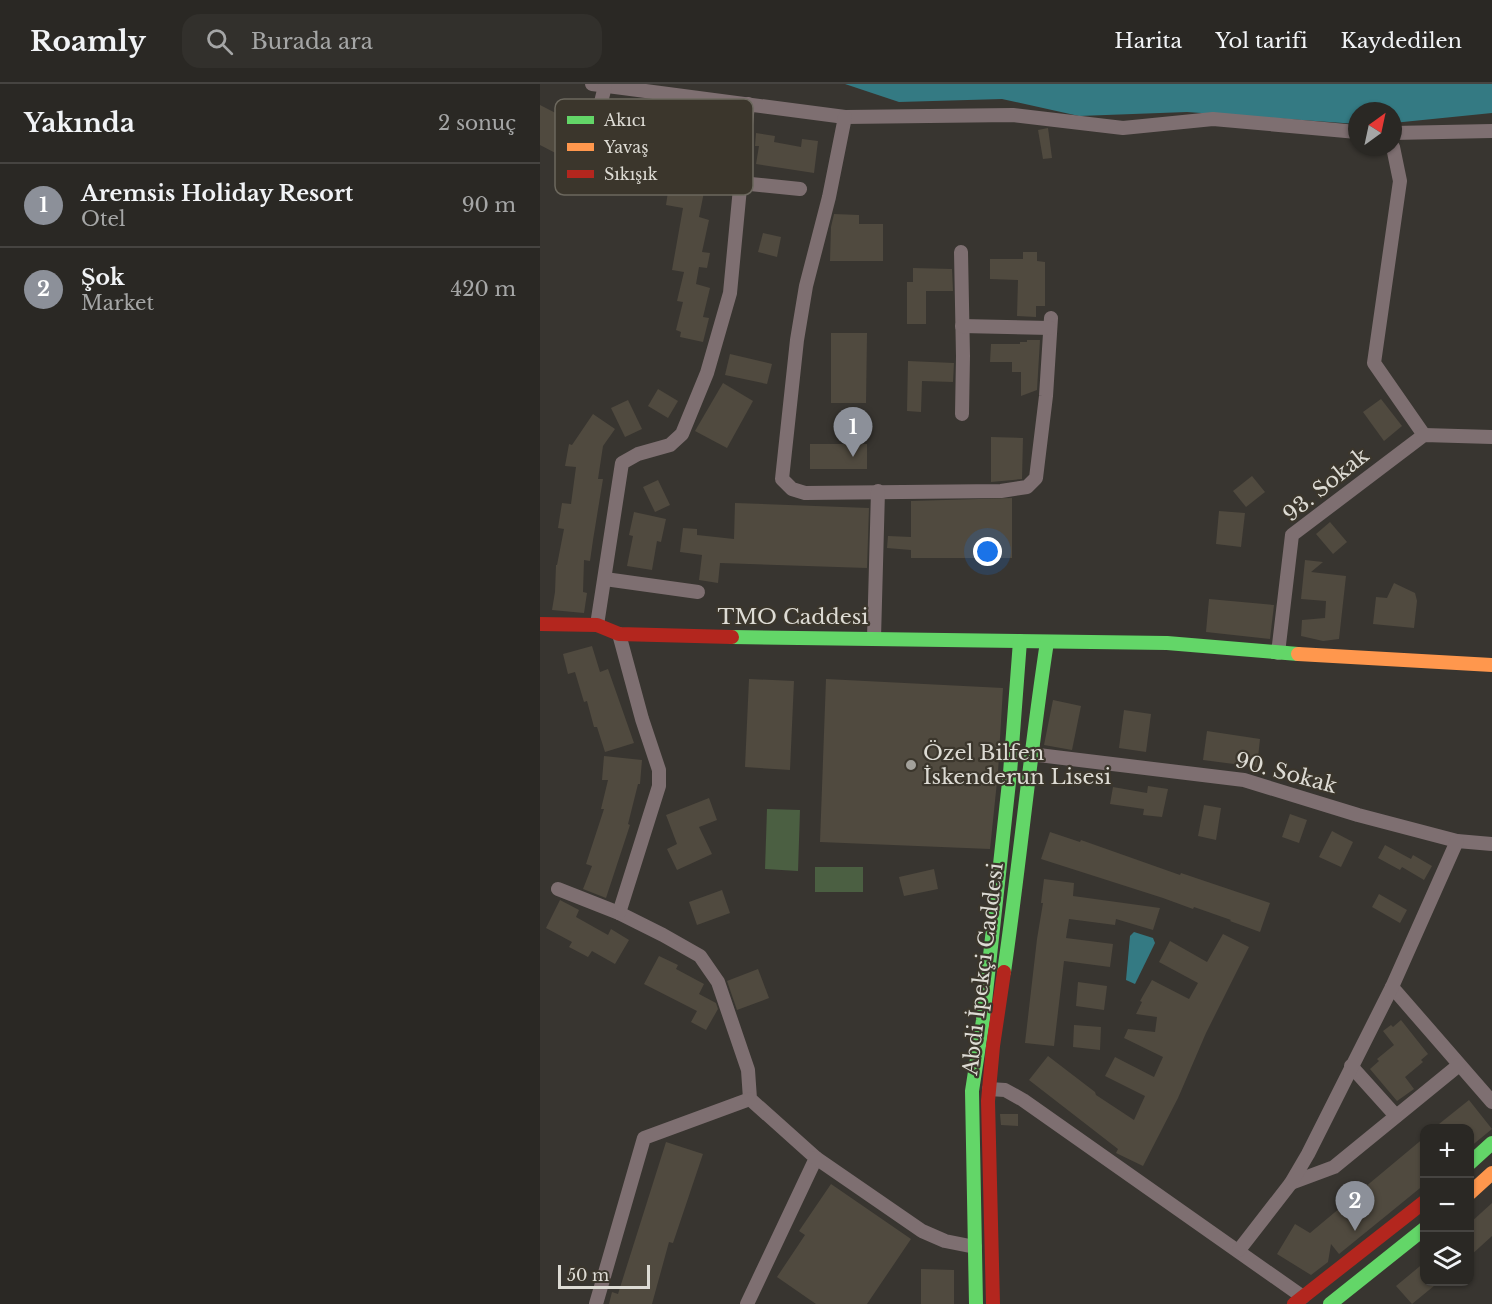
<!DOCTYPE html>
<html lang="tr">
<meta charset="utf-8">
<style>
:root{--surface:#2a2824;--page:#32302c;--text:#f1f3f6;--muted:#a5a6a6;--line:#464441;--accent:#8c9099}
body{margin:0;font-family:"Libre Baskerville",serif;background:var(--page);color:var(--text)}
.controls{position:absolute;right:18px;bottom:18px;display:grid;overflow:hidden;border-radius:12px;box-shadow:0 2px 4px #0004}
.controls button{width:54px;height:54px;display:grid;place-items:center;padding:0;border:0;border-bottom:2px solid var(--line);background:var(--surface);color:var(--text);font:30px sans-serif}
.compass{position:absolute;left:808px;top:18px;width:54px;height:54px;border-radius:50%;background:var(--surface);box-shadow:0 2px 4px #0004;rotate:33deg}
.scale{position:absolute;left:18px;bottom:15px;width:92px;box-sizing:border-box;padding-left:6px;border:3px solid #dddbd4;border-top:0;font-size:16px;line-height:21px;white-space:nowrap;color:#dddbd4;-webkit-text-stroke:4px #3b362c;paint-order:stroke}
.you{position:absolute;left:448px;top:468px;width:21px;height:21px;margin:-15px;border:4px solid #fff;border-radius:50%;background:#1a73e8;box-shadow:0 0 0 9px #1a73e833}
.badge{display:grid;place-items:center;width:39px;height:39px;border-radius:50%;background:var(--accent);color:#fff;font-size:20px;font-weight:700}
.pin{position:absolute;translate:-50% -50px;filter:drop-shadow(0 2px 3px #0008)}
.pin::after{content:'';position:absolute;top:32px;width:21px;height:18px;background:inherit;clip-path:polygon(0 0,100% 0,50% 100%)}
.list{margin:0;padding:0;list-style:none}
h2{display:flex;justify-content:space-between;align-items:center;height:78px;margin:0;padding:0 24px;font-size:26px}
h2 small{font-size:20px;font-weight:400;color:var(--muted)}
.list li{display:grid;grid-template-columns:39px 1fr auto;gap:18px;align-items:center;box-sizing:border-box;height:84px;padding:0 24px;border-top:2px solid var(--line)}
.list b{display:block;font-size:22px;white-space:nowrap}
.list p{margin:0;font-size:20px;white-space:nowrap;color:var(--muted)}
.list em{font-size:20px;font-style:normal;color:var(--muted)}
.icon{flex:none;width:33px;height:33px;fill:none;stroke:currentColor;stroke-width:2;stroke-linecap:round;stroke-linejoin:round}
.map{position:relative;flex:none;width:952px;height:1220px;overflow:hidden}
header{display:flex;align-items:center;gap:36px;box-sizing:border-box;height:84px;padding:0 30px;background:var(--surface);border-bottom:2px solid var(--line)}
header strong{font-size:28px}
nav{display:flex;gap:33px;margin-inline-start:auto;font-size:21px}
.search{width:420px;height:54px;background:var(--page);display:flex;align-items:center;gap:15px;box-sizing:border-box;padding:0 21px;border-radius:18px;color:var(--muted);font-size:22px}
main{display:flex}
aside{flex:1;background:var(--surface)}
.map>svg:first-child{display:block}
</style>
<header>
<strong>Roamly</strong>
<div class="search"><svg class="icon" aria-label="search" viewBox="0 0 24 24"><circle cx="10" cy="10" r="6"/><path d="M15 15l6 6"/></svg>Burada ara</div>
<nav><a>Harita</a><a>Yol tarifi</a><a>Kaydedilen</a></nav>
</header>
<main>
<aside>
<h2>Yakında<small>2 sonuç</small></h2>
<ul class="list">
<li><span class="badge">1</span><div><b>Aremsis Holiday Resort</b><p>Otel</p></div><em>90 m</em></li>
<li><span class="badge">2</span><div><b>Şok</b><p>Market</p></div><em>420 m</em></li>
</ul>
</aside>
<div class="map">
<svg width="952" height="1220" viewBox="0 0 952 1220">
<rect width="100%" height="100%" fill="#383530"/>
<g fill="#4b5f42">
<polygon points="227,725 260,726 258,787 225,785"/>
<rect x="275" y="783" width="48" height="25"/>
</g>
<g fill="#347a83">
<polygon points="305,0 952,0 952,29 853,39 853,27 817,27 817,40 647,28 539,32 462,15 359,18"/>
<polygon points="594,848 613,854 615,859 595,900 586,896 590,852"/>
</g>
<g fill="#504a3f">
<polygon points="0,21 43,43 27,75 0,61"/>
<polygon points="508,44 512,74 503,75 498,46"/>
<polygon points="216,49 235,52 234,58 261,63 262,55 278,57 274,89 216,80 219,62 215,62"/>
<polygon points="129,101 164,108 159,133 169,136 162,168 170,169 167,184 159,183 156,200 170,204 163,233 169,234 163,258 140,253 141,248 136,246 143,218 137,217 144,188 132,186 143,124 126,121"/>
<polygon points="294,130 319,131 319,140 343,140 343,177 290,177 291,143"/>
<polygon points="223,149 241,153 237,173 218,168"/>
<polygon points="483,168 497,168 497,177 505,178 505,222 496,222 496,233 477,232 478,196 450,195 450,175 483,175"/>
<polygon points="373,184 412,185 413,207 386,207 386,240 367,240 367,198 373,198"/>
<polygon points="291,249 327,249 326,319 291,319"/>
<polygon points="487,256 500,256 497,306 481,312 481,288 472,288 472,278 450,278 451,260 480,260 480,258 487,258"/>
<polygon points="190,270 232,280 227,300 185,291"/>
<polygon points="368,277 414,279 413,298 382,297 381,328 367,327"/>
<polygon points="183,299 213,317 187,364 155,347"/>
<polygon points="118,305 138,317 128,334 108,322"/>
<polygon points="841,315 862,342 844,357 823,328"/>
<polygon points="88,316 102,345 85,353 71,324"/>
<polygon points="53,330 75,345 63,362 58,395 63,395 53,456 50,477 44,476 43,508 47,509 44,529 12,526 15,508 16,481 17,481 24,445 18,444 22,419 31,420 36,383 25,382 29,360 32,361"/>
<polygon points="451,353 483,354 482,395 451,398"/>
<rect x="270" y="360" width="57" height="25"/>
<polygon points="712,392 725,408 706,423 693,407"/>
<polygon points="118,396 130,421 115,428 103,403"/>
<polygon points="472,414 472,474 371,474 371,466 347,464 348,452 371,453 371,417"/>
<polygon points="195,419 329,424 327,484 180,479 178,499 159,496 162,471 140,468 143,444 157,445 157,451 194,455"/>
<polygon points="679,427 705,429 701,463 676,460"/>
<polygon points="94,428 126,435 121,458 117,457 112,486 87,482 93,452 89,451"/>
<polygon points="790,438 807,458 793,470 776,450"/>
<polygon points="765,476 783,478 771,488 806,492 799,555 783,557 761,552 762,536 785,534 786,517 761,515"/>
<polygon points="854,499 875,509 877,517 874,544 833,540 836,513 847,514"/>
<polygon points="669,515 734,521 730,555 666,548"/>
<polygon points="52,562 60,588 68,585 94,659 65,668 57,643 54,643 47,617 44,618 35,588 28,590 23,570"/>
<polygon points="209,595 254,597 250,686 205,683"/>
<polygon points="286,595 463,604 458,688 450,765 280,758"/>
<polygon points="513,616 541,622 532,666 504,661"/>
<polygon points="584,626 611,630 606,668 579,664"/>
<polygon points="667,647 720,655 717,683 663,676"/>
<polygon points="64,672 102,676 100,700 98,700 88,740 90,741 66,814 43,805 52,782 46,780 64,725 61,725 68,696 62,696"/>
<polygon points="608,702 628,705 622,733 603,731 604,725 570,720 573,703 607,709"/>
<polygon points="169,714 177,736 159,743 172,770 137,786 127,765 137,760 126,731"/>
<polygon points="664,721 681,724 676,756 658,752"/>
<polygon points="750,730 767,736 759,759 742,753"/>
<polygon points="792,747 813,758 801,783 779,773"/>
<polygon points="510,748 540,758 541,756 640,791 641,789 730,819 720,848 690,837 691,836 654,823 653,825 623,814 501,775"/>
<polygon points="845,761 871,775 873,771 892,782 884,796 862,783 860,786 838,774"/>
<polygon points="394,785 398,805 364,812 359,793"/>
<polygon points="504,795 534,799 533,812 620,824 613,846 576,835 575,841 529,835 526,854 573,860 570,883 524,877 514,962 485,959 497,855 503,819 501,819"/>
<polygon points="182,806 190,829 157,841 149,818"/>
<polygon points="839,810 867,826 860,839 832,823"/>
<polygon points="20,816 39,826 36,833 68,851 71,845 89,856 75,880 52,867 48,873 29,863 32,858 6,844"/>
<polygon points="683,850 709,863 666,949 638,1014 603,1082 576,1069 578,1065 489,996 508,972 555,1008 556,1011 594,1036 605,1012 565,992 575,973 614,993 623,973 584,954 588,945 615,948 617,933 596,930 602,918 600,917 612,896 649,915 658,899 619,878 630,857 667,878"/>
<polygon points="119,872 138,881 136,885 164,900 159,910 176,919 178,925 166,946 151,938 157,927 104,900"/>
<polygon points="218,885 229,914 197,926 187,897"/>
<polygon points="538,898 567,902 564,926 536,922"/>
<polygon points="861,936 888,970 881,976 883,978 865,993 874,1005 857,1017 830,985 839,977 837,975 854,961 843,947 851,941 853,943"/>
<polygon points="534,941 561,943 560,966 533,963"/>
<polygon points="929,1016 952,1045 930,1063 930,1044 894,1044"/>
<polygon points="460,1030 478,1030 478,1042 461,1041"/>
<polygon points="885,1053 885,1100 847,1131 799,1170 791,1160 788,1178 771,1191 737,1170 755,1140 770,1149"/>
<polygon points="126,1058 163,1070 133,1159 129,1158 112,1220 69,1220 72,1208 78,1210"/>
<polygon points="291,1100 371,1155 327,1220 276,1220 237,1193 265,1151 259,1147"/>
<polygon points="952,1119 952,1152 930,1172 930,1139"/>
<polygon points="885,1178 885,1197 900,1197 872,1220 856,1202"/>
<polygon points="381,1185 414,1186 414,1220 381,1220"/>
</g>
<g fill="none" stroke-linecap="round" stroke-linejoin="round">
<g stroke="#7e6f71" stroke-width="14">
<polyline points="52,0 305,33 473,31 583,44 673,35 817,48"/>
<polyline points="65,2 52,55 53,67 67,73 201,99 260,105"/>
<polyline points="305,33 289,113 266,202 257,256 242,395 252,405 265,409 461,407 487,403 496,394 506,312 511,234"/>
<polyline points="853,49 952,47"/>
<polyline points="853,63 860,97 834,279 884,351"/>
<polyline points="421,168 423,272 422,330"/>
<polyline points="422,242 510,244"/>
<polyline points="65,495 158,508"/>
<polyline points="57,541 82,379 98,370 130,361 142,350 167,289 190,209 208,20"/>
<polyline points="334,554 338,407"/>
<polyline points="738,569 752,451 884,351 952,353"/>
<polyline points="490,670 704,696 818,731 917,757 952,760"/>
<polyline points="18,805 79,829 123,851 160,872 178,898 208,986 210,1015 276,1074 207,1220"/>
<polyline points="79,829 119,702 119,686 102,635 79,550"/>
<polyline points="852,903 952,1018"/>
<polyline points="811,982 856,1032"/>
<polyline points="449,1005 465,1006 483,1016 763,1213"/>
<polyline points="276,1074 382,1147 405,1157 435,1163"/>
<polyline points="751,1099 794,1083 919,981"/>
<polyline points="699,1166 751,1099 768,1070 852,903 917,757"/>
<polyline points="56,1220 104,1054 210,1015"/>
</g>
<g stroke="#63d668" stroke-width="14">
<polyline points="192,553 627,559 758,570"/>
<path d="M464,888C480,778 490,668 507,558"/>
<polyline points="930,1079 952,1059"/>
<polyline points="436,1220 432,1007 443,936 470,689 480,557"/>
<polyline points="790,1220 884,1145"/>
</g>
<g stroke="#ff974d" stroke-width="14">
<polyline points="758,570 952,581"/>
<polyline points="930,1109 952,1089"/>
</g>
<g stroke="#b3261e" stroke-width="14">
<polyline points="0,540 57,541 79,550 192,553"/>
<polyline points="453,1220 448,1017 453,962 464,888"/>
<polyline points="754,1220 884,1118"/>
</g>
</g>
<circle fill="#a3a19b" stroke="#3b362c" stroke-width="2" cx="371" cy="681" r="6"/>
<g text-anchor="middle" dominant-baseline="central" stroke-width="4.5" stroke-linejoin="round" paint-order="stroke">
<g font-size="21" fill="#dddbd4" stroke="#3b362c">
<text transform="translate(786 401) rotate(-39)">93. Sokak</text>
<text x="253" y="533">TMO Caddesi</text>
<text transform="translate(746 689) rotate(15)">90. Sokak</text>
<text transform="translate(443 885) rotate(-83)">Abdi İpekçi Caddesi</text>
</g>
<g font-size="21" fill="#dddbd4" stroke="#3b362c" text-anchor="start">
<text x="383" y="669">Özel Bilfen<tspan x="383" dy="24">İskenderun Lisesi</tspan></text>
</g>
</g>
<rect x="15" y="15" width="198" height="96" rx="9" fill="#3b362c" stroke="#6c685e" stroke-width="1.5"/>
<rect x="27" y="32" width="27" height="8" fill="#63d668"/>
<rect x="27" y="59" width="27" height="8" fill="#ff974d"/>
<rect x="27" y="86" width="27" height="8" fill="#b3261e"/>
<g font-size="16" fill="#dddbd4">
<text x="64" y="42">Akıcı</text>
<text x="64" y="69">Yavaş</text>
<text x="64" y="96">Sıkışık</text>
</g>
</svg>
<div class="controls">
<button>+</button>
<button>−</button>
<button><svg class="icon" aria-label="layers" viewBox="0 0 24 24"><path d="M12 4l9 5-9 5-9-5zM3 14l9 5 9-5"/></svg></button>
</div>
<svg class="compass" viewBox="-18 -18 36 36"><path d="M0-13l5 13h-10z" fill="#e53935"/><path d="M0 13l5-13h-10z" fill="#a5a6a6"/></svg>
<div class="scale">50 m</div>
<div class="you"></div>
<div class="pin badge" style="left:313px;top:373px">1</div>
<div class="pin badge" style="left:815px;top:1147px">2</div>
</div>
</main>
